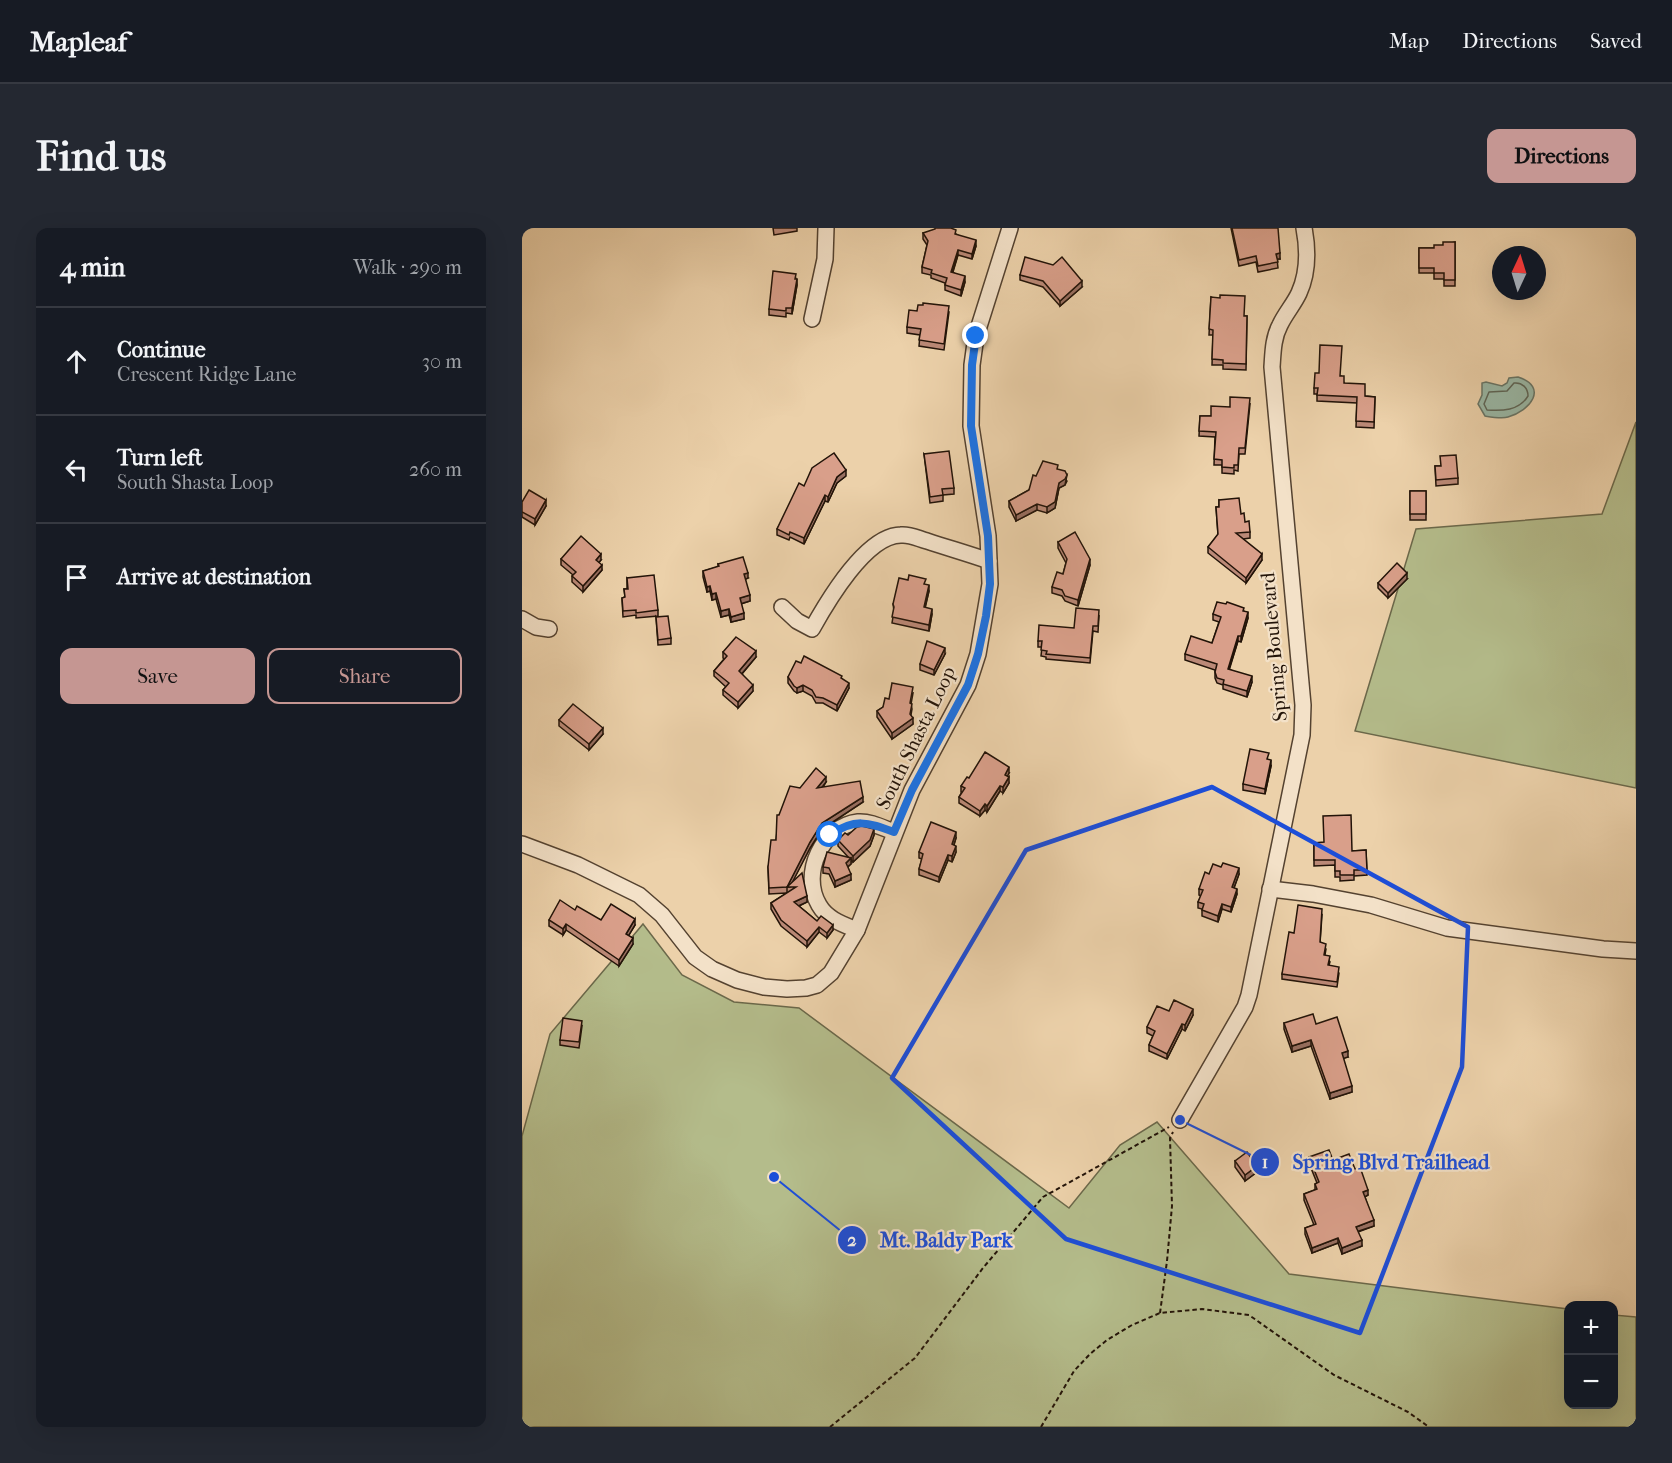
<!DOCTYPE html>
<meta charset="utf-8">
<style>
:root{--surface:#171b24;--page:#242831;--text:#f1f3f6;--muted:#9ea1a6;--line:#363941;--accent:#c59692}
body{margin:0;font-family:"IM FELL French Canon",serif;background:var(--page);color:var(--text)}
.controls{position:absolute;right:18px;bottom:18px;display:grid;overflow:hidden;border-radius:12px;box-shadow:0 6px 24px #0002}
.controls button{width:54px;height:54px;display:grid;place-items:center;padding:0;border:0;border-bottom:2px solid var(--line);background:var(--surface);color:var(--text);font:30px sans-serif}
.compass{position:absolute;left:970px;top:18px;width:54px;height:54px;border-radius:50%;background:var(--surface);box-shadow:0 6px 24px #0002;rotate:4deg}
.stop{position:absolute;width:18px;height:18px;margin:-14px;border:4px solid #1a73e8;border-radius:50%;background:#fff}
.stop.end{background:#1a73e8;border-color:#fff;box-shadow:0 2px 6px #0008}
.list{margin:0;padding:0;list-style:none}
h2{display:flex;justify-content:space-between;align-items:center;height:78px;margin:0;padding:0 24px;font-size:26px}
h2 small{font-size:20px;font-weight:400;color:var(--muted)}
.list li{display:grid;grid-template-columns:39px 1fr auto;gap:18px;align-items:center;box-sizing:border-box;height:108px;padding:0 24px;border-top:2px solid var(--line)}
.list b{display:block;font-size:22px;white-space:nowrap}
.list p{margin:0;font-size:20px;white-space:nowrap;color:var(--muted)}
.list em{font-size:20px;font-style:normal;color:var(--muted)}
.actions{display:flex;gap:12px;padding:18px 24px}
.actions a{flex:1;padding:14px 0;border:2px solid var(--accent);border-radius:12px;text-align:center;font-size:21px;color:var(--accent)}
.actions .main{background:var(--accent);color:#111}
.icon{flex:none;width:33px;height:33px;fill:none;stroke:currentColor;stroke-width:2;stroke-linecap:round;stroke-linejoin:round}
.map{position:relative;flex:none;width:1114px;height:1199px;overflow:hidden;border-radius:12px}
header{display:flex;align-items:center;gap:36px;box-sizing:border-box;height:84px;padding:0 30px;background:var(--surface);border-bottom:2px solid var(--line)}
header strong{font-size:28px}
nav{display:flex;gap:33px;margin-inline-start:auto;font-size:21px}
.intro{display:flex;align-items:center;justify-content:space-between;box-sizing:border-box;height:144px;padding:0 36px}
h1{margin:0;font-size:42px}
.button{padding:15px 27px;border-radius:12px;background:var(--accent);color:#111;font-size:21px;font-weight:700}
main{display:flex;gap:36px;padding:0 36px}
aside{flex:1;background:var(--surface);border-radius:12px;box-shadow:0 6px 24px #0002}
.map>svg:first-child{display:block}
</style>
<header>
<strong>Mapleaf</strong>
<nav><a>Map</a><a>Directions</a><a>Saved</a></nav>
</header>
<div class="intro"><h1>Find us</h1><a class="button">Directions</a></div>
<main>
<aside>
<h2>4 min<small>Walk · 290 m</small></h2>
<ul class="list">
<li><svg class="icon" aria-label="ahead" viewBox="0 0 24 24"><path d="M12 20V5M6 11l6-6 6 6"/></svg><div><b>Continue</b><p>Crescent Ridge Lane</p></div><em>30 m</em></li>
<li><svg class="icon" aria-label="left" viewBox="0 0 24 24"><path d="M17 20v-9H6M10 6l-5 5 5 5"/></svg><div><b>Turn left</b><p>South Shasta Loop</p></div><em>260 m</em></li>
<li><svg class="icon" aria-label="arrive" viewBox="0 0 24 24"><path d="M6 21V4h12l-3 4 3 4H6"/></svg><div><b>Arrive at destination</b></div></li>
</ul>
<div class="actions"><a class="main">Save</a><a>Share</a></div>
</aside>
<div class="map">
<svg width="1114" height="1199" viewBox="0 0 1114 1199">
<rect width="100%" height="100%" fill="#ecd1aa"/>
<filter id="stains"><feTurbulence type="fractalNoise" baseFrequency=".00333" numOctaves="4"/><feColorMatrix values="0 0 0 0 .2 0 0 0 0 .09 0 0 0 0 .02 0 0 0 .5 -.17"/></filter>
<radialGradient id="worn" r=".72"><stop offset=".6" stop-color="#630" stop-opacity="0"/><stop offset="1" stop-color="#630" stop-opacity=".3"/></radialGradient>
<g fill="#b4bc8b" stroke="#6b684a" stroke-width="1.5">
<polygon points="1114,194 1114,560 833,503 894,301 1080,286"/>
<polygon points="121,696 160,747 212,774 277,780 547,980 598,917 635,894 767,1046 1046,1081 1046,1176 1092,1176 1092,1087 1114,1089 1114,1199 0,1199 0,908 28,806"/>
</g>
<path fill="#99b7a5" stroke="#697566" stroke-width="1.5" d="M996,149C1027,159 1008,183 986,189C980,191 969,189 963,188L956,176L960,167V155L964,154L980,158L985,155L987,150Z"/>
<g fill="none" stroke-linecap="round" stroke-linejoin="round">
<path stroke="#5e6556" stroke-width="1.5" d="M992,155C1000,154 1006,160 1006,168C997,183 980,183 965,182L962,176L967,164L985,163Z"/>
<g stroke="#544230" stroke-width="18">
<g id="minor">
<polyline points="290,91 303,31 304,0"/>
<path d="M260,379L275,393L290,401C305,374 344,307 379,307C388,306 397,311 405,313C426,320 447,326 467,333"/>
<polyline points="0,391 14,399 27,401"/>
<polyline points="0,616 56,637 117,667 140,687 173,729 190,741 215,752 242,759 265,761 284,760 295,757 309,745 335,702 390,562 446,457 456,426 468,356 466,308 449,198 450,137 454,108 488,0"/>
<polyline points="748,661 791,666 849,677 925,700 1081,721 1114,723"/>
<path d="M335,702C320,696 305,691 297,677C278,645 301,598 336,594C348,593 361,600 372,604"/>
<path d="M658,892L723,779L727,767L780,507L781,477L750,139C751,125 751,110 758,97C763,86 772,76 777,65C786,45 786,21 782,0"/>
</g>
</g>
<g stroke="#221308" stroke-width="2" stroke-dasharray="4.5 3" stroke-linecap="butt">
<polyline points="638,1085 645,1033 650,978 648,910 651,904"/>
<polyline points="308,1199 393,1130 461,1040 521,969 647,899"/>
<polyline points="519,1199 552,1143 568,1126 585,1112 610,1097 638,1085 680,1081 727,1087 812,1147 886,1184 907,1199"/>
</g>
<use href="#minor" stroke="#f3e1c8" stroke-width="15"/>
</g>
<g fill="#bb8977" stroke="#221308" stroke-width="1.5">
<polygon points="251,0 275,0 275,3 252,7"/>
<polygon points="709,0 748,0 758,31 755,31 756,40 736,44 734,34 717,38"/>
<polygon points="401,5 434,6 454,18 450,31 436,27 431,44 443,54 439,68 423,62 423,55 409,50 409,47 400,45 400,39 405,17 401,11"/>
<polygon points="933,14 933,58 922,58 922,51 912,51 912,45 897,45 897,20 912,20"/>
<polygon points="498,47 560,59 538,78 521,59 498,52"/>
<polygon points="274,51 275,57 270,86 264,85 264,89 247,87 247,81"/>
<polygon points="689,69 722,88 725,88 724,142 701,141 701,137 690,137 691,107 687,107"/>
<polygon points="395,83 427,84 422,122 397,118 398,107 385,105 385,99"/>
<polygon points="819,148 822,155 843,168 853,169 852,200 834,199 835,175 795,173 795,166 792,166 792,160"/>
<polygon points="728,176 723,226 717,226 716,243 712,242 712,246 700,245 700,237 692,237 693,209 677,208 678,188 689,188 708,179"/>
<polygon points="402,226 432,260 432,266 421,267 421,273 408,275"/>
<polygon points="913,238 919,238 936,250 936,256 914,258"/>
<polygon points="536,242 545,253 543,257 537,260 533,280 525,285 515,282 494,293 487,279 487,273 507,262 514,248"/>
<polygon points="324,248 315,255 306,274 303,273 282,316 268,309 267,312 255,307 255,301 282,258"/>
<rect x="888" y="263" width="16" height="29"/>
<polygon points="697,272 719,286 728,304 728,310 721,311 740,332 724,355 686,325 686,319 696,307 694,279 697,279"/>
<polygon points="0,274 24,278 13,297 0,289"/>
<polygon points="536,314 568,337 556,378 543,373 540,368 530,365 530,359 541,346 544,335 536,320"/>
<polygon points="39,331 79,332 77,334 80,342 61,364 50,354 50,348 51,347 39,337"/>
<polygon points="196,336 226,350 223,351 228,373 219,376 222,391 209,394 207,387 199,389 194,371 190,372 188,363 185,364 181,349 181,343 196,339"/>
<polygon points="105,350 136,382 136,388 114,390 114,387 101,389 100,370 103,369 102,361 105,361"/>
<polygon points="885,351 866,370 856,360 856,355"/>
<polygon points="404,357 407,363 403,379 410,386 407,403 370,395 372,383 371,376"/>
<polygon points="722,383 726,390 719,414 716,413 707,441 730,454 725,469 701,461 701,457 695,455 693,450 693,442 663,432 663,426 690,415 697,394 691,392 691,386"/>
<polygon points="577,388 576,404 571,403 568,435 524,431 524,429 519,428 520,419 516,419 516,413 552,400"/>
<polygon points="134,389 149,410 149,416 136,417"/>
<polygon points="201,424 234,429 220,446 231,463 216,480 201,467 201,462 204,459 192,448 192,443 202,431 201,430"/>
<polygon points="423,426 412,447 398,442 398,436"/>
<polygon points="266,449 320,451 327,460 315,483 301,475 294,475 290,468 281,463 275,465 272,463 266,455"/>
<polygon points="391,465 389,476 390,481 389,487 391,496 370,511 355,489 355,483 361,479 367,471"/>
<polygon points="37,492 81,506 67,522 37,498"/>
<polygon points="749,538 743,566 721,562 721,556"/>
<polygon points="487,545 485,548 487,555 481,565 478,563 465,584 463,582 458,588 437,575 437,569 440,564 439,564 439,558 447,550"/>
<polygon points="304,554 301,559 341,574 300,601 288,620 270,654 285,674 277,678 295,693 311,702 305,710 297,704 285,719 259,698 249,681 249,675 265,665 247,666 246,639 254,612 257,587 278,560"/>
<polygon points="326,607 352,607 348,618 331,634 329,631 329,636 326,639 329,652 313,659 307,646 301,645 301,639 327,630 316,618 316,612"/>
<polygon points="434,610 432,617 434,624 430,634 426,632 417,654 397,647 397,641 400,631 397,630 397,624"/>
<polygon points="792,615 830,623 844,622 845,647 832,648 832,652 818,653 818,649 813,649 813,637 792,638"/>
<polygon points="687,646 717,646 712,660 715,666 709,684 700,681 696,694 680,688 680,681 676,680 676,674 679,668 677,667 677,661"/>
<polygon points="53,682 79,692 113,697 106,708 111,716 97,738 44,702 41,707 27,698 27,692"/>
<polygon points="800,687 798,715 804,721 803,727 808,734 807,737 817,745 815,759 760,751 760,746 772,705"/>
<polygon points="647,783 671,787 663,803 660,801 645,831 627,823 627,817 631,808 625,805 625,799"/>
<polygon points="762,795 794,796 826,829 821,830 830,864 808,871 789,818 770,824 762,801"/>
<polygon points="60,798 57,820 38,817 38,812"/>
<polygon points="787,929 811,932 833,941 846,967 843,969 852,998 836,1004 840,1018 820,1026 816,1015 790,1025 783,1006 783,1000 792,997 782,972 782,966 793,962 793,956 795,955 787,935"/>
<polygon points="713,933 735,944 723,953 713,939"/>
</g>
<g fill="#986f61" stroke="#221308" stroke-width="1.5">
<polygon points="454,12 454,18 450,31 450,26"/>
<polygon points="436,22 436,27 429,49 429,44"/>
<polygon points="758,25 758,31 754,31 754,26"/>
<polygon points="443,48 443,54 439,68 439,62"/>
<polygon points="275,51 275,57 270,86 270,80"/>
<polygon points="560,53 560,59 538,78 538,73"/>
<polygon points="324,242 324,248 315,255 306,274 306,269 315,249"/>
<polygon points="545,247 543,257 537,260 533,280 525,285 525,279 537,255"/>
<polygon points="303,267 303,273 282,316 282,310"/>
<polygon points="24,272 24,278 13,297 13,291"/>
<polygon points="515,276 515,282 494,293 494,287"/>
<polygon points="79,326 79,332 74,338 74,332"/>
<polygon points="740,326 740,332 724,355 724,350"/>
<polygon points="568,331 568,337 556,378 556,372"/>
<polygon points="80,337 80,342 61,364 61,358"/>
<polygon points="226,345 226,350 222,352 222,346"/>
<polygon points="885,345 885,351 866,370 866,365"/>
<polygon points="407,357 407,363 402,385 402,379"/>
<polygon points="188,358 188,363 185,364 185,359"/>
<polygon points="194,365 194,371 190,372 190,366"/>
<polygon points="228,367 228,373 218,376 218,370"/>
<polygon points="207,381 207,387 199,389 199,383"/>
<polygon points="410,381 410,386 407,403 407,397"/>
<polygon points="726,384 726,390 719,414 719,408"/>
<polygon points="222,385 222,391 209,394 209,389"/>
<polygon points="716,408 716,413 706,446 706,441"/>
<polygon points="423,420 423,426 412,447 412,442"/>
<polygon points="234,423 234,429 217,449 217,443"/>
<polygon points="730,448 730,454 725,469 725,463"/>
<polygon points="327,455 327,460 315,483 315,477"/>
<polygon points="231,457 231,463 216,480 216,474"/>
<polygon points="281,457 281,463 275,465 275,460"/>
<polygon points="391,490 391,496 370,511 370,505"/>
<polygon points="81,500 81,506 67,522 67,516"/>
<polygon points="749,532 749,538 743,566 743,561"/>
<polygon points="487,539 487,545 483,553 483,547"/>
<polygon points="304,549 304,554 295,566 295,560"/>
<polygon points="487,549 487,555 481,565 481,559"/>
<polygon points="478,558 478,563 465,584 465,578"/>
<polygon points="341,569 341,574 300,601 288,620 268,659 265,659 265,665 265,659 288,614 300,595"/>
<polygon points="463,576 463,582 458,588 458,583"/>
<polygon points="352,601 352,607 348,618 331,634 331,628"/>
<polygon points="434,604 434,610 430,622 430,616"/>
<polygon points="434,618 434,624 430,634 430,628"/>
<polygon points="426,627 426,632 417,654 417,649"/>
<polygon points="329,630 329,636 324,640 324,635"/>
<polygon points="717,640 717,646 710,665 710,659"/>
<polygon points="329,646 329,652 313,659 313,653"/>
<polygon points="715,661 715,666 709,684 709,679"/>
<polygon points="285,668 285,674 272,680 272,674"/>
<polygon points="700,676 700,681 696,694 696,688"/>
<polygon points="113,691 113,697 104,712 104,706"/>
<polygon points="44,696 44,702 41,707 41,701"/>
<polygon points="311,697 311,702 305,710 305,705"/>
<polygon points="297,699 297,704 285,719 285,713"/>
<polygon points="111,710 111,716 97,738 97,732"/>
<polygon points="671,781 671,787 663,803 663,797"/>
<polygon points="660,796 660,801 645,831 645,826"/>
<polygon points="789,812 789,818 770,824 770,818"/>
<polygon points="826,823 826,829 820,831 820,825"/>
<polygon points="830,858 830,864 808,871 808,865"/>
<polygon points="735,938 735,944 723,953 723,947"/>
<polygon points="846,962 846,967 841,970 841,964"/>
<polygon points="852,992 852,998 834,1004 834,999"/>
<polygon points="816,1010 816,1015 790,1025 790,1020"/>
<polygon points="840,1012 840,1018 820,1026 820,1020"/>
</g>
<g fill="#d99f8a" stroke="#221308" stroke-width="1.5">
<polygon points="413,0 429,0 434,2 433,6 454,12 450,26 436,22 429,44 443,48 439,62 423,57 425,50 409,45 410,42 400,39 406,13 401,5 413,1"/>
<polygon points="710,0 756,0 758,25 754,26 756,34 736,38 734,28 717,32"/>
<polygon points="921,14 933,14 933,52 922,52 922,45 912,45 912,40 897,40 897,20 912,20 912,17 921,17"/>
<polygon points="503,29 531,37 540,29 560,53 538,73 521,53 498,47"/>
<polygon points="251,43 274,46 273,51 275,51 270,80 264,80 264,83 247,81"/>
<polygon points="698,67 723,68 722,88 725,88 724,136 701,135 701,132 690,131 691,102 687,101 689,69 698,70"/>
<polygon points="401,75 427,78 422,116 397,112 399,101 385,99 387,82 395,83 396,77 401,77"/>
<polygon points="798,117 820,118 818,148 822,148 822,155 843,156 843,168 853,169 852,194 834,193 835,169 795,167 796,160 792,160 793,145 797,145"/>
<polygon points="708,169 728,170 723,220 717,220 716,237 712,237 712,240 700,239 700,232 692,231 694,204 677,203 678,188 689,188 689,178 708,179"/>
<polygon points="427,223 432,260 420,261 421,267 408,269 402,226"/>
<polygon points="312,225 324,242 315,249 306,269 303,267 282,310 268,304 267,307 255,301 277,255 282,258 290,240"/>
<polygon points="934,227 936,250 914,252 913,238 919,238 918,228"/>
<polygon points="521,233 536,237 535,241 543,243 545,247 543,251 537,255 533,274 525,279 515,276 494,287 487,273 507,262 511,247 514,248"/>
<polygon points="7,262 24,272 13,291 0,284 0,274"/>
<rect x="888" y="263" width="16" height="23"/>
<polygon points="717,270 719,286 722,285 723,294 727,293 728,304 714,305 740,326 724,350 686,319 696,306 694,279 697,279 697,272"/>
<polygon points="553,304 568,331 556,372 543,368 540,362 530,359 535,344 541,346 545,331 536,314"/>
<polygon points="59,308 79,326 74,332 80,337 61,358 50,348 54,344 39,331"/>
<polygon points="221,329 226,345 222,346 228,367 218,370 222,385 209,389 207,381 199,383 194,365 190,366 188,358 185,359 181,343 197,338 196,336"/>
<polygon points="875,335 885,345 866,365 856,355"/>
<polygon points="132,347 136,382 114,385 114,382 101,383 100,370 103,369 102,361 106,361 105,350"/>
<polygon points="387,347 404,351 402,356 407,357 402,379 410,381 407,397 370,389 372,379 371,376 377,350 386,352"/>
<polygon points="695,374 704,376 705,374 722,380 721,383 726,384 719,408 716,408 706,441 730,448 725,463 701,456 702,452 695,450 693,444 695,436 663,426 669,408 690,415 699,389 691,386"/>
<polygon points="554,380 577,382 576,398 571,398 568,430 524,426 525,423 519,422 520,413 516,413 517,397 552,400"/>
<polygon points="146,388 149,410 136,412 134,389"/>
<polygon points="214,409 234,423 217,443 231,457 216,474 201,462 207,455 192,443 205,428 201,424"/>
<polygon points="405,413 423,420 412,442 398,436"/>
<polygon points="282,428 320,448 319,450 327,455 315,477 301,470 294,469 290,462 281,457 275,460 272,458 266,449 274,433 279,435"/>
<polygon points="370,455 391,459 388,475 390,476 388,486 391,490 370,505 355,483 361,479 363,470 367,471"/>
<polygon points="51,476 81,500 67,516 37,492"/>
<polygon points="728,521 747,525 745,531 749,532 743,561 721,556"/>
<polygon points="463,524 487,539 483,547 487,549 481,559 478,558 465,578 463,576 458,583 437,569 443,560 439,558 445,549 447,550"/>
<polygon points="294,540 304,549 295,560 338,553 341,569 300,595 288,614 265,659 247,660 246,639 249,612 254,612 255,587 257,587 268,558 278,560"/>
<polygon points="829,587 830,623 844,622 845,642 832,642 832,647 818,647 818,643 813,643 813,632 792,632 792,615 802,614 801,588"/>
<polygon points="409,594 434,604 430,616 434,618 430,628 426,627 417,649 397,641 401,626 397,624"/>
<polygon points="340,598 352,601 348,612 331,628 316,612 323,605 326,607 335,599"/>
<polygon points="305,624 329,630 324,635 329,646 313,653 307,640 301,639"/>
<polygon points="701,635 717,640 710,659 715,661 709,679 700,676 696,688 680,682 682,676 676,674 681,662 677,661 683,644 687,646 691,636 699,639"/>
<polygon points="280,645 285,668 272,674 295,693 299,688 311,697 305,705 297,699 285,713 259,692 249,675 274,659 265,659"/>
<polygon points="38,672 53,682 55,678 79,692 89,676 113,691 104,706 111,710 97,732 44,696 41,701 27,692"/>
<polygon points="776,677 800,681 798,714 804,716 802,727 808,728 806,737 817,739 815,754 760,746 767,704 772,705"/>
<polygon points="652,772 671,781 663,797 660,796 645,826 627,817 633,803 625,799 635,778 647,783"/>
<polygon points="791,786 794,796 815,789 826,823 820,825 830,858 808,865 789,812 770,818 762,795"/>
<polygon points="41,790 60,793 57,814 38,812"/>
<polygon points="807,922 811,932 827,926 833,941 838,939 846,962 841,964 852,992 834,999 840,1012 820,1020 816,1010 790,1020 783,1000 794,996 782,966 795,961 793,956 797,954 787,929"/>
<polygon points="725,924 735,938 723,947 713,933"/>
</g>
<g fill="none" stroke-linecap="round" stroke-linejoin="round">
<path stroke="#1a73e8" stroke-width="8" d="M308,607C333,590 345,594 372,604L390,562L446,457L456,426L464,388L468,356L466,308L449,198L450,137L454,108"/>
</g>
<path fill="none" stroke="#1d4ed8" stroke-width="4.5" stroke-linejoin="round" d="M690,559L946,699L940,839L838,1105L544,1011L370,850L504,622Z"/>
<g text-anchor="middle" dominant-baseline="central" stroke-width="4.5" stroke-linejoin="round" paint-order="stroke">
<g font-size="20" fill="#221308" stroke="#f3e1c8">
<text transform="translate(752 419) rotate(-95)">Spring Boulevard</text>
<text transform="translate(394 510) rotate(-64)">South Shasta Loop</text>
</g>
</g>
<path fill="none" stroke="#1d4ed8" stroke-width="2" d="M658 892L743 934M252 949L330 1012"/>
<g fill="#1d4ed8" stroke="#f3e1c8" stroke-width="2">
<circle cx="658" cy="892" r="6"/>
<circle cx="252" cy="949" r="6"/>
<circle cx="743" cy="934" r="15"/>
<circle cx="330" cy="1012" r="15"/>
</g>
<g font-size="18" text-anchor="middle" font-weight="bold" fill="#fff">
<text x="743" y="940">1</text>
<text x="330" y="1018">2</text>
</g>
<g font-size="21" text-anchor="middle" font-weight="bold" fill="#1d4ed8" stroke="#f3e1c8" stroke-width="4.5" stroke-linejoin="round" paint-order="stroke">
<text x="869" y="941">Spring Blvd Trailhead</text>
<text x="424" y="1019">Mt. Baldy Park</text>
</g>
<rect width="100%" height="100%" filter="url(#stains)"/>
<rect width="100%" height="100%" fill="url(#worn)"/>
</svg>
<div class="controls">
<button>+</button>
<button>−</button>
</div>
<svg class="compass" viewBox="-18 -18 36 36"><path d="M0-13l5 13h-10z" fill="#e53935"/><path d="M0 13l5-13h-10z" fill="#9ea1a6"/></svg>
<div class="stop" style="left:308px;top:607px"></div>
<div class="stop end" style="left:454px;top:108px"></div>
</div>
</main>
